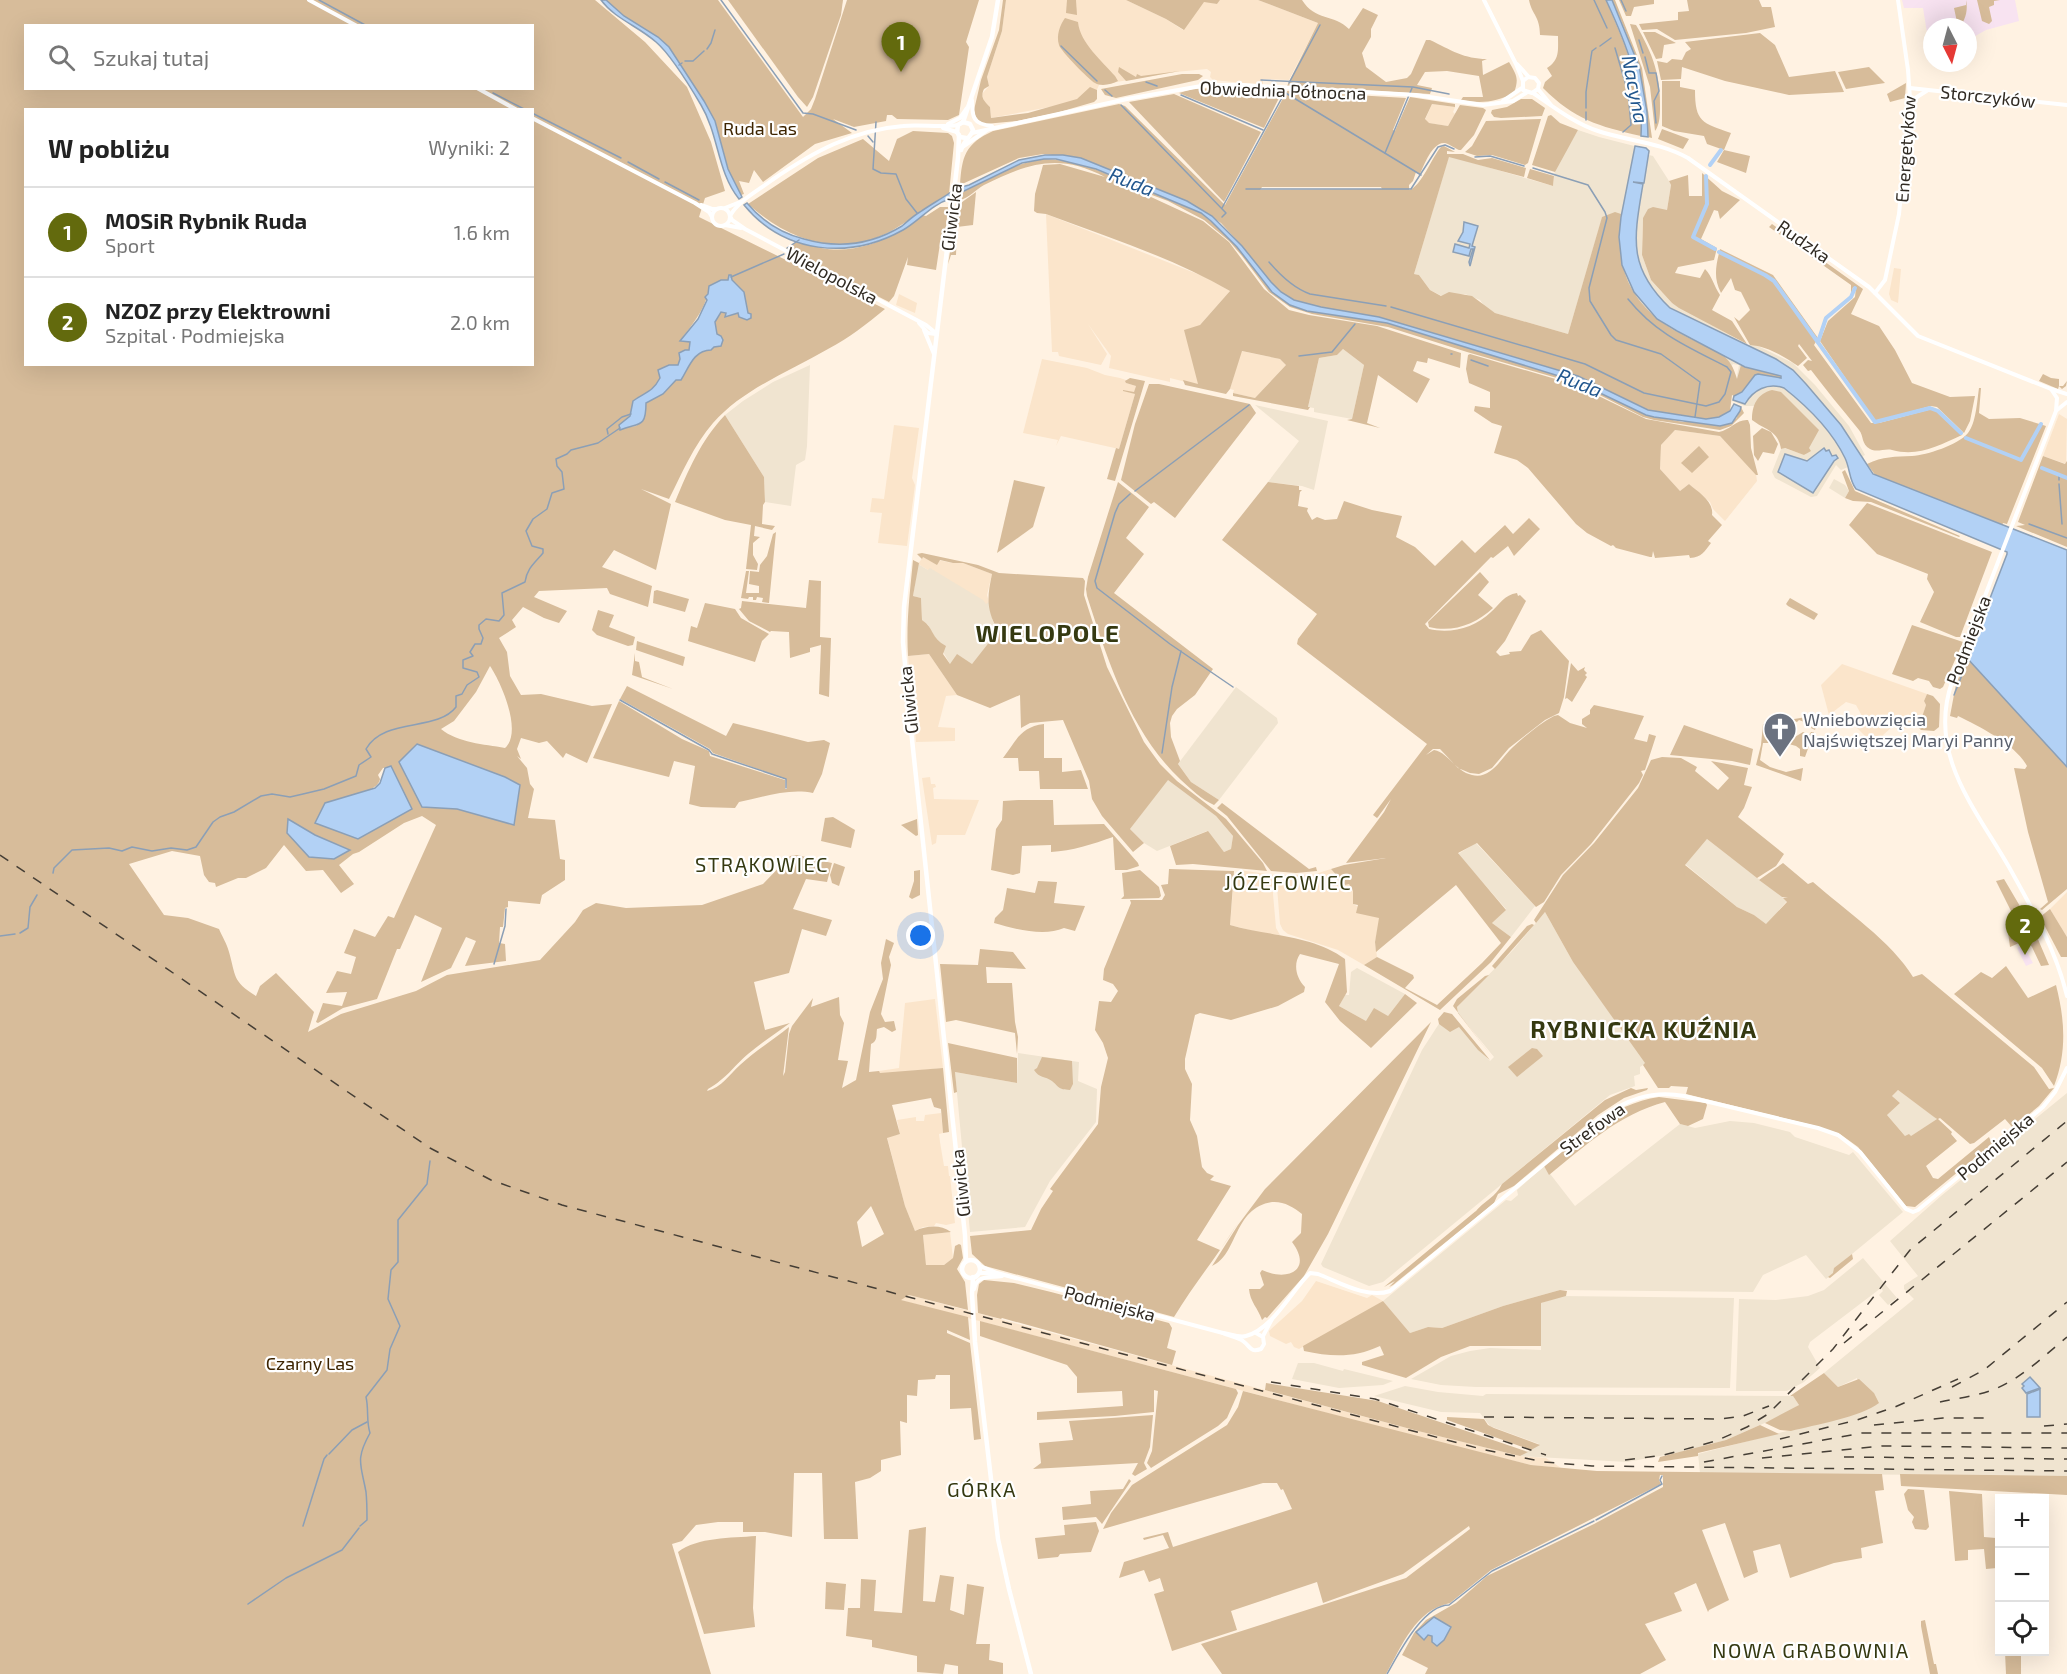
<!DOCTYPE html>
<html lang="pl">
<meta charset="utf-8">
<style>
:root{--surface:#fff;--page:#f2f2f2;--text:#222;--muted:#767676;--line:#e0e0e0;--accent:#636a0d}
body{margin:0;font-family:"Exo 2",sans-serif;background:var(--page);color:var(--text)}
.controls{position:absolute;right:18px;bottom:18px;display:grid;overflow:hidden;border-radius:0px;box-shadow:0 6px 24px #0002}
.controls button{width:54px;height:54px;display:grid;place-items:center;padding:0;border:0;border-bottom:2px solid var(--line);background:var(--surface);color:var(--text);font:30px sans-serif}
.compass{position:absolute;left:1923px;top:18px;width:54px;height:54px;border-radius:50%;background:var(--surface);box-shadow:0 6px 24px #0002;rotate:174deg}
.you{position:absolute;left:921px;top:936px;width:21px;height:21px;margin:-15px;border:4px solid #fff;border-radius:50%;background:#1a73e8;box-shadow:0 0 0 9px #1a73e833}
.badge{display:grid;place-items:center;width:39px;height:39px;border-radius:50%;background:var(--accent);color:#fff;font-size:20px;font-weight:700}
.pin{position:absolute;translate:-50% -50px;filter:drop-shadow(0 2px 3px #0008)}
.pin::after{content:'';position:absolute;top:32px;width:21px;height:18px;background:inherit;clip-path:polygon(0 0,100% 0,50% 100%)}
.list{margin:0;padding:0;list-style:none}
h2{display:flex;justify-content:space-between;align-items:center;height:78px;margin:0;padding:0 24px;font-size:26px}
h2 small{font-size:20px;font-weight:400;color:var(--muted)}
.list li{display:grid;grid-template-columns:39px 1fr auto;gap:18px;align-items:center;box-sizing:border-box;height:90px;padding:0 24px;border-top:2px solid var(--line)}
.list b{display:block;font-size:22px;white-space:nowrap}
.list p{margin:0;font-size:20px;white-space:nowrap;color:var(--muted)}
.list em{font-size:20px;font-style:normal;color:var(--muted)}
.icon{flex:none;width:33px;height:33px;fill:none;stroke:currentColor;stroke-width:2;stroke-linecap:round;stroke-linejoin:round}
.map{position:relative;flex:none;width:2067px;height:1674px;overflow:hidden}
.search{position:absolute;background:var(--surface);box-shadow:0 6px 24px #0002;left:24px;top:24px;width:510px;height:66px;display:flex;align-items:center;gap:15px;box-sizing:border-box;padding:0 21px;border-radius:0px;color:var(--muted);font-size:22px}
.panel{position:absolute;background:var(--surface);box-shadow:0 6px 24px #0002;left:24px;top:108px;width:510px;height:258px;border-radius:0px}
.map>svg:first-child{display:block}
</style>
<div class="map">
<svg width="2067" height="1674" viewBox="0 0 2067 1674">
<rect width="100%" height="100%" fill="#fff2e2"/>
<g fill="#fbe5cb">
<polygon points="1006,0 1126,0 1166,19 1183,30 1204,1 1217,4 1220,0 1258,0 1318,23 1289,80 1263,79 1263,85 1213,80 1210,77 1211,72 1207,69 1175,72 1099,85 1093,99 991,118 990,107 984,102 982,94 989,86 987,77 1002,31"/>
<polygon points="1432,104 1455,107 1453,112 1455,114 1448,126 1428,123 1425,120"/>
<polygon points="1046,214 1205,277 1230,291 1200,325 1198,385 1170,378 1170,382 1109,368 1111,356 1088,324 1107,354 1101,365 1059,356 1058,352 1052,352"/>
<polygon points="1894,268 1901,269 1898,303 1891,300 1889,294"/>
<polygon points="899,294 917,303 915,313 896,305"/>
<polygon points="1241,351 1280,359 1286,365 1255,398 1233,393 1234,390 1230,389"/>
<polygon points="1042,359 1087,368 1105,375 1120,378 1126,380 1126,383 1136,386 1134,393 1123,390 1135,394 1119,449 1061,436 1056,446 1058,440 1023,433"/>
<polygon points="2059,414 2067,419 2066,464 2043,456"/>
<polygon points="894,425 919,428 912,478 915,485 907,546 878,543 882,513 870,512 872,498 884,499"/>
<polygon points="1675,430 1720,436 1756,474 1757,481 1725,521 1713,509 1710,502 1689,484 1680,491 1660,469 1661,445"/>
<polygon points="923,557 952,563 963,563 992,574 987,595 989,602 986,605 918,564"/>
<polygon points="929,654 957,695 946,696 938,727 955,728 955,741 916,742 908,656"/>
<polygon points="1842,664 1927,694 1924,701 1926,705 1920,724 1914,723 1915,726 1903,729 1893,726 1873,744 1857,728 1856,721 1862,716 1856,705 1846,702 1829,715 1821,685"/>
<polygon points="930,777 931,784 935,784 936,787 933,788 934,799 979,800 965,835 937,835 936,843 932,845 922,778"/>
<polygon points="1331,869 1344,885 1349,883 1353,891 1353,904 1380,918 1375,942 1377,957 1364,965 1338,950 1288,934 1283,930 1280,924 1276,875 1312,875"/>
<polygon points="1239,870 1274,875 1273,894 1276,928 1280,935 1265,934 1230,925 1233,889 1235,889"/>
<polygon points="2067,892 2067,937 2050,909"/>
<polygon points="935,999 943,1068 880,1074 879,1071 899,1068 905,1003"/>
<polygon points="941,1113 943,1133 939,1134 940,1142 944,1166 948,1166 949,1176 950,1176 955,1223 946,1225 936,1223 934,1226 923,1227 915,1231 905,1206 887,1137 900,1134 897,1120 916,1117 916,1121 924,1121 925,1115"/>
<polygon points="950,1232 953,1258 944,1265 926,1266 923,1235"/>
<polygon points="1316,1281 1367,1298 1372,1295 1383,1301 1362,1315 1299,1349 1294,1347 1291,1342 1286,1344 1270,1336 1269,1331 1302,1301"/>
<polygon points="902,1293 1418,1431 1520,1456 1546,1458 1561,1468 1531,1465 1444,1444 900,1300"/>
</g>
<g fill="#f0e4d0">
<polygon points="1578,130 1599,137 1650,150 1649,155 1653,156 1669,181 1671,185 1667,210 1643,218 1642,237 1642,255 1651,280 1672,303 1748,345 1756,345 1793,363 1815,385 1849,426 1865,455 1863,456 1864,460 1841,470 1836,465 1817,496 1811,497 1775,478 1772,472 1781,449 1784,448 1805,455 1813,438 1754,406 1745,406 1732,401 1739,365 1733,364 1727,372 1628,314 1602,218 1568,334 1495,313 1485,307 1480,300 1465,294 1442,296 1430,290 1419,275 1414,274 1449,156 1553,186 1555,169"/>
<polygon points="1343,349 1364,365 1352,419 1314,412 1314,408 1308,407 1319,358 1337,355"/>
<polygon points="810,365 807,446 805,460 796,465 791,506 765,502 764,477 725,415 743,401 773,382"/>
<polygon points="1255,405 1328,421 1314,490 1302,486 1268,482 1299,441"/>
<polygon points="1834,479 1845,485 1849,491 1845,498 1829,488"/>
<polygon points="918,564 928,570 930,568 983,600 986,604 989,602 993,622 999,631 972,664 950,664 928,625 922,620 921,598 913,596"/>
<polygon points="1236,687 1277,718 1278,723 1219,800 1191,782 1178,764"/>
<polygon points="1168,779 1216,816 1233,836 1231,849 1224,852 1207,831 1157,851 1144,843 1130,829"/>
<polygon points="1707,839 1787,901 1766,925 1754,915 1737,907 1685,864"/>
<polygon points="1476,843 1535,906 1511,937 1492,923 1506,909 1458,854"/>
<polygon points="1545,912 1573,962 1646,1063 1640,1067 1640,1074 1634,1076 1635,1086 1610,1095 1383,1282 1369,1286 1323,1267 1321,1264 1422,1050 1444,1016 1452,1016 1490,1061 1494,1057 1458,1013 1457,1007 1513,950"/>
<polygon points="1357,968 1405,994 1388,1016 1366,1021 1339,1006 1345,995 1349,995 1351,972"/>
<polygon points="1018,1053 1079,1062 1078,1081 1097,1089 1096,1122 1050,1181 1025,1227 970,1232 955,1072 1017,1083"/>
<polygon points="1898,1090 1937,1119 1910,1137 1906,1137 1887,1115 1900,1103 1892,1096"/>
<polygon points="2067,1093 2067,1476 1700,1473 1698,1454 1857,1413 1857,1378 1838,1387 1824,1373 1914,1299 1904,1289 1904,1285 1918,1276 1890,1241 1941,1196"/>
<polygon points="1730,1121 1754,1123 1790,1132 1795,1137 1849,1155 1853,1152 1903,1212 1835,1268 1834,1273 1826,1279 1806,1255 1763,1275 1753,1292 1560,1290 1503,1306 1442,1328 1428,1327 1410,1333 1383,1301 1506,1200 1511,1201 1518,1195 1517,1190 1544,1166 1575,1206 1680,1124 1695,1128"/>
<polygon points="1863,1258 1897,1298 1888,1305 1879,1295 1883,1291 1881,1288 1810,1342 1808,1347 1820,1368 1804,1382 1787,1391 1736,1391 1739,1299 1776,1300 1808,1296 1824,1290"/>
<polygon points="1562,1296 1734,1298 1730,1388 1476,1387 1441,1385 1411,1379 1451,1356 1470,1351 1490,1348 1541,1350 1541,1303"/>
<polygon points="1298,1363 1314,1363 1343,1371 1344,1369 1393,1381 1383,1385 1339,1388 1292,1379"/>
<polygon points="1405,1386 1438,1392 1483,1396 1486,1394 1793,1396 1799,1405 1785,1414 1726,1440 1687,1451 1627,1462 1520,1456 1539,1444 1490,1426 1480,1413 1441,1412 1374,1396"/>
</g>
<g fill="#f8e3f1">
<polygon points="1902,0 2015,0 2019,21 1986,30 1968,40 1968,27 1932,27 1932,46 1929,45 1923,8 1904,8"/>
<polygon points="2023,945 2033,963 2026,966 2017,948"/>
</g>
<g fill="#d7bc9a" fill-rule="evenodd">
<path d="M0,0H595L645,42L687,87L711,142L725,191L705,198L699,217L885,309C867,324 849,338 828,349C789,372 744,388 713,423C694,445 682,473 669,499L641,489L671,504L656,570L614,550L602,567L652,586L648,607L610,594L607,588L539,591L534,597L567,611L559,623L544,618L523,607L512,620L516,627L499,638L507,652L510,676L521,695L541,694L592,706L612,704L587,763L566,753L563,758L547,741L539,743L521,738L517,749L521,759L517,756L527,768L530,784L534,789L528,818L555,820L560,859L565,860V880L542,895L540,904L508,901V907L505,908L503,927H500L499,943L505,944L506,961L465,966L476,941L466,937L451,968L421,982L442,928L415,915L400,949H397L377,999L343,1008L318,1023L316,1022L323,1003L342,1006L347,992L326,993L337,971L351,974L356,957L344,953L354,929L375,937L388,916L394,918L436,825L422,816L404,823L359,852L353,854L339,865L354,884L341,893L323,870L306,871L284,845L266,868L246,878H238L216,887L215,883L209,882L204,875L200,856L172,851L129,864L164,915L188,918L219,929C222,936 227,944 229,952C236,976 232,981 256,996L260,986L276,973L314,1012L308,1032L341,1014L416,991L447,975L540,960L575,922L583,910L596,903L626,908L702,905L763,884L790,856L797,855L832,863L827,882L806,879L793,909L832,920L826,936L802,929L789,973L754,982L765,1030L790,1023C776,1033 761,1043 748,1054C732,1068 727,1078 708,1089L707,1091C722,1087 729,1075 740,1065C755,1051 773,1040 789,1027L783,1076L785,1072L789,1034L792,1026L813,998L811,1007L839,997L840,1015L844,1023L838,1060L848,1061L842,1088L856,1080L870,1012L883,979L881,963L886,939L894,943L889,957L891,965L881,1014L885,1022L894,1021L896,1030L892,1032L884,1027L877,1029C876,1035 878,1041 871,1044L869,1072L879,1071L880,1073L943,1068L949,1132L943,1133L941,1109L934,1107L931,1098L892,1105L900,1134L887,1138L905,1206L915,1231C926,1226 940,1224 951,1232L923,1235L926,1265H944L953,1258L955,1246L959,1244L961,1245L963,1258L957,1269L965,1282L968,1310L909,1295L901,1300L968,1317L970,1340L947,1330V1333L970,1343L981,1439L974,1440L971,1408L950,1409V1375H936L935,1379L918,1380L917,1396L907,1395V1423L900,1421L901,1455L881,1460V1471L870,1478L855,1482L858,1539H824L822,1473H794L792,1537L765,1532H743V1522H718L696,1525L682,1541L672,1544L711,1674H0ZM26,26H532V88H26ZM26,110H532V364H26ZM732,277V280L744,292L748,314L738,313L725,316L726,313L721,312L715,322L717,334L711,350C694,350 689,367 681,380H676L663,394L645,403V417L636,426L626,427V420L650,390L656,386L660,378L678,365L685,350L689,351L690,342L680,341C693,323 707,308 709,286L721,280H729ZM490,666C501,682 523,732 505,748C484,744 458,743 441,729L454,721L476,692ZM391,767L358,839L356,794C365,791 378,789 380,779L378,775L383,768ZM520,785L514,825L457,809L422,806ZM288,819L315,835L350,850L334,859ZM871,1206L884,1234L862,1247L857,1222Z"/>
<polygon points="606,0 718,0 803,117 811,109 815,99 847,0 979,0 966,42 969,47 959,115 948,120 897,119 892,115 887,115 886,121 854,127 833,119 852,133 815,144 763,182 754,170 749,183 739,181 744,194 741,195 728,169 715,121 704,101 669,47 658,37 624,16"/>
<polygon points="728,0 843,0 841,15 813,97 807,107 798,97"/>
<path d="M1003,0H1006L1002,31L987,77L989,86L984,89C980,97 984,101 990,107L991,118L1028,113L1077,99L1090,87L1097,90V99L1094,102L1056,113L1017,121L985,124L979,121L975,115L974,110L981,80L999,30Z"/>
<polygon points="1067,0 1076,0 1077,15 1066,13"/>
<polygon points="1126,0 1220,0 1217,4 1204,2 1184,30 1166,19"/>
<path d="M1258,0H1302C1315,21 1334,14 1349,29L1363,8L1378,15L1371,29V37L1362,53L1366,67L1386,82L1407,78L1411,74L1426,40H1430C1451,50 1464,59 1487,59L1482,61L1483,75L1509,62C1517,76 1519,78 1514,93C1496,102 1481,104 1461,100L1463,97H1483L1479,76L1447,71L1425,72L1417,85L1432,88L1430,94L1287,86L1318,23Z"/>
<path d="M1529,0H1606C1625,45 1644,85 1641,136C1598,126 1575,120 1543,88L1545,82L1552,76L1547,68C1560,60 1558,50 1558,36L1540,35C1540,16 1532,15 1529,0Z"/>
<path d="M1612,0H1615L1642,68L1652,138L1648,137C1645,126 1646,104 1643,90C1637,58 1625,29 1612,0Z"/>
<polygon points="1619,0 1654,0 1654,4 1634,7 1631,16 1626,16"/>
<polygon points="1687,0 1759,0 1762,7 1771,7 1775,27 1746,33 1675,40 1657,29 1642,30 1639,24 1678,20 1678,12 1689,11"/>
<path d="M1966,0C1968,10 1966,17 1961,26L1958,27L1954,8L1966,5Z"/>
<polygon points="1977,0 2000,0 1994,1 1994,5 1989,7 1992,21 1989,24 1982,21"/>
<path d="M1065,18L1078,22C1080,43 1102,61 1115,76L1118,81C1112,84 1102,87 1095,83C1089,80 1060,50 1059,45C1056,35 1060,25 1065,18Z"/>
<path d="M1630,24L1636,25C1653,54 1661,76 1660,109C1660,117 1659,126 1655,131L1650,87Z"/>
<polygon points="1643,32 1655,32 1676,43 1664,45 1662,58 1656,59"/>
<polygon points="1760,33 1775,45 1789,77 1835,71 1844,92 1789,95 1725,81 1682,67 1681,79 1661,80 1657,61 1667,63 1672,59 1682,60 1686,52 1691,49 1685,42"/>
<polygon points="1119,67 1136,77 1137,74 1141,76 1180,71 1126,81 1118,72"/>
<polygon points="1869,67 1885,83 1846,89 1838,72"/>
<polygon points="1182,74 1199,74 1203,76 1198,80 1116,98 1105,95 1101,89"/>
<path d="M1662,81H1680V87L1695,90C1695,122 1702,123 1731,133L1724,150L1750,156L1746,173L1717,162L1724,150L1707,144L1704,136L1674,131L1662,126Z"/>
<polygon points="1906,83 1905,98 1890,102 1887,94"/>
<polygon points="1234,87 1283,90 1264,128 1179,93 1193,89"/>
<path d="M1287,91L1406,98L1393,130L1395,131L1410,97L1455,104V107L1432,104L1425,119L1429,123L1448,126L1460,105L1483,108L1486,110L1474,135L1461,150H1459C1455,148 1449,144 1445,143C1433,141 1424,165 1420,174L1416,172L1413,181L1409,185V190C1421,187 1432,157 1441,147L1444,146L1455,152L1447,151V154H1463L1478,160L1492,158L1526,168L1524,177L1449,157L1414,274L1419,275L1430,290L1441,296L1449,292L1472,296L1495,313L1568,334L1602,217L1615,212L1621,214C1616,260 1624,294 1663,323C1674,331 1687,337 1699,343C1720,354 1730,354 1737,379L1741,365L1780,375L1781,378L1755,375L1742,392L1734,396L1732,395L1730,411L1719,417L1706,419L1648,410L1578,376L1379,317L1321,307L1294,300L1281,292L1271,282L1242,246L1221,223L1187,201L1081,158L1043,154L1019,158L960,185C962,156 965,144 993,131L1119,104L1125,106L1225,205ZM1262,187H1381L1382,189L1260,190Z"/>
<polygon points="1174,94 1261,132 1224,202 1129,102"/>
<polygon points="1521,99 1532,99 1545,108 1542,116 1501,118 1494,117 1491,113 1492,110 1507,107"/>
<polygon points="1551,115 1560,123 1578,130 1555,172 1532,165 1548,116"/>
<polygon points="1541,119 1528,163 1525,165 1492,155 1477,156 1465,152 1472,146 1486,121"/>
<polygon points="1662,129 1689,139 1683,149 1658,139"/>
<path d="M913,131L948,133L952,136L954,143L949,194C930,205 912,219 893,230C841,259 790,242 748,204L818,158L863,139L889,161L897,139Z"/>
<path d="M1044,159L1069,161L1085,165L1201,213L1211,221L1237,247L1272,292L1290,305L1307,311L1387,323L1562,377L1592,388L1646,415L1683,422L1736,419L1741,407L1744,413L1731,426L1720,430L1654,420L1643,417L1578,384L1467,352L1388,327L1312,314L1290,307L1269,292L1242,256L1229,241L1204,220L1168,201L1125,185L1203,221L1229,242L1264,289L1289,310L1309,315L1377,326L1461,353L1460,368L1428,358L1427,363L1417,361L1413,371L1430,379L1417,403L1378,375L1367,423L1380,428L1347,420L1352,419L1364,365L1343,349L1337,355L1319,358L1308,407H1310L1308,410L1233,396V393L1255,398L1286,365L1280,359L1242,351L1230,389L1226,394L1185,385L1183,380L1198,384L1184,330L1200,325L1230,291C1173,258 1108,237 1046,214L1037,213L1034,211L1035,194L1043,165L1060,164L1105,177C1058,152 1027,164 984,185C975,190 969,198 960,200V193C987,179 1013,163 1044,159Z"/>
<polygon points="1530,169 1554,176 1553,186 1527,178"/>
<path d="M1702,173L1722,191L1740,200L1720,219L1718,211L1714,210L1701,239L1717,248L1714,260L1678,267L1675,273L1700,278L1705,269C1712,276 1714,286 1720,295L1712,310L1732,321L1747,344L1679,308L1672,303L1651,280L1642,255L1643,218L1648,209L1653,207L1667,210L1671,185L1669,181L1688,175L1689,196H1702Z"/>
<polygon points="976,192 973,225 957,227 956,255 951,255 948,264 958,205"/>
<path d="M940,207H948L945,236L941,237L936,270L907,265L908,257L894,296L889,302L785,249L798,241C806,243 814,246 821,248C849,253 876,245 899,231C908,225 916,222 922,215L926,216Z"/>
<polygon points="1772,224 1863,289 1851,314 1879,326 1895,350 1912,383 1950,397 1975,396 1970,421 1964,433 1937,407 1931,406 1875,421 1820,341 1828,321 1855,297 1856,287 1853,287 1851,295 1851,285 1769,227"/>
<path d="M1720,249L1773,275L1818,338L1814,345L1871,423H1879L1932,409L1939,413L1962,435C1938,446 1918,457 1892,450C1885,448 1877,453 1870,449C1861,444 1864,436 1859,430C1842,409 1826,390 1811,370L1808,371L1803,365L1808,360L1812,361L1799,344L1798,346L1807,358L1798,366C1785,357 1767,346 1750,345L1734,317L1739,321L1750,310L1741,292L1735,290L1731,278L1721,293C1713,278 1716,265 1720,249Z"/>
<path d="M1470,354L1576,385L1646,419L1719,432C1730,430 1737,419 1748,420L1750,425L1751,448L1758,475H1756L1720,436L1675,430L1661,445L1660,469L1680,491L1689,484C1698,492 1714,501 1712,515L1722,525L1708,541L1711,543C1704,552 1702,557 1690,558L1689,555L1655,558L1653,551L1652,557H1650L1616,548L1613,545L1611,546L1587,533L1576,524L1528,468L1517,460L1494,453L1502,426L1492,423L1474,411L1475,406L1490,408V392L1469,383L1466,369L1468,355Z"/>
<polygon points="2043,374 2051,378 2059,379 2059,386 2063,386 2067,381 2066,386 2062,389 2059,386 2058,389 2039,381"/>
<polygon points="1130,378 1145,381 1115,481 1107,479 1116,448 1119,449 1135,394 1123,391 1123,390 1134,392 1136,386 1126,383 1125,381"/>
<polygon points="1149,384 1159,384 1250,404 1256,413 1175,518 1154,502 1151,504 1121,480 1135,424"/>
<path d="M1979,388H1981L1979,413L1989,419L2020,418L2046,426L2007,524L2003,523L2002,526L1876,476L1867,464C1883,456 1895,457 1912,456C1927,455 1958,445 1968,433C1976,423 1977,402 1979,388Z"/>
<path d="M1772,390L1781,392L1819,430L1809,448L1811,451L1804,455L1785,448L1781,449C1778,430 1765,430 1752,420C1752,405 1757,394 1772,390Z"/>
<path d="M725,415L764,477L765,502L763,505L762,524L775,526L772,530L755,526L754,536L760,537L753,543V555L758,564L757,570L746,569L751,525L725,520L675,502C688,471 701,440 725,415Z"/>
<polygon points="1762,428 1771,432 1778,444 1774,454 1763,452 1758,461 1754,455 1753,436"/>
<polygon points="1699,446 1709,457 1692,473 1681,463"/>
<polygon points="2043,456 2065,464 2067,461 2067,547 2016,526 2025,525 2018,522"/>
<polygon points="1845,470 1855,491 1960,536 1959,537 1871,502 1853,501 1845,498 1849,491 1842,472"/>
<polygon points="1014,480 1045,487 1033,527 997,553"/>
<path d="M1118,482L1149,507L1126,538L1144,554L1114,593L1213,669L1195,695L1177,709L1172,716L1170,723L1171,737L1180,761L1178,764L1191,782L1219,800L1214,805C1202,800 1191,789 1181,780C1130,732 1108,661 1087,596L1086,589L1088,577Z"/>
<path d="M1268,482L1299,486V490H1302L1300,492L1298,506L1308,508L1307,511L1312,520L1317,517L1325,520L1337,519L1344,501L1372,510L1402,516L1396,537L1415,547L1435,566L1462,540L1475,553L1505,525L1513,534L1529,518L1540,529L1514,556L1508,546L1493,558L1491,557L1425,624L1429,629C1451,634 1475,628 1491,612C1500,604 1504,595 1517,593L1518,596L1520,595L1526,601L1505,641L1496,652L1500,656L1510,654L1509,652L1521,651L1531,635L1541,630L1569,661L1564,697L1559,713L1545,720L1509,748L1492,768L1479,774L1470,773L1458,768L1440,749H1433L1426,755L1434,750C1449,753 1455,771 1472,775C1491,780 1501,758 1513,747C1525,736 1539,724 1554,716L1558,715L1570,723L1587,728L1582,724V719L1590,714V710L1594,705L1644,716L1634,739L1647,742L1649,734L1656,736L1645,770L1641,771L1643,775L1639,783L1591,844L1561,875L1544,902L1536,907L1477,843L1458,853L1506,910L1492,923L1511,937L1491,962L1440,1010L1364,965L1377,957L1413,975L1414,978L1405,988L1437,1005L1482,963L1501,943L1456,885L1376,952L1375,942L1379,918L1356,913L1358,905L1353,904V891L1349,884L1345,885L1331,869L1344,865L1386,858L1346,863L1384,812L1391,799L1378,817L1377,818L1373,815L1427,744L1297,644L1298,639L1317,614L1222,540Z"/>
<polygon points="1867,503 1992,552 1960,637 1956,637 1920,622 1934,592 1927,579 1928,574 1877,554 1849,525"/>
<polygon points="776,532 769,603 762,602 763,598 757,597 756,600 753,600 753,597 749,597 748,599 741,598 746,571 749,571 746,593 759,593 759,586 749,584 750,571 759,572 760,565 767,556 773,534"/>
<path d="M922,553L978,565L999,573L1083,578L1085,581L1084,595L1107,667L1144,742L1160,764L1177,781L1226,819L1263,863L1267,871L1193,864L1176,865L1170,846L1208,831L1224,852L1231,849L1233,836L1216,816L1168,780L1130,829L1144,843L1133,852L1102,816L1092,799L1089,781L1063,720L1030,723L1021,728L1020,695L990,708L957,695L929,654L908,656C906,623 910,592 913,560L919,563L913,596L921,598L922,620C935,629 930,637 946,646L943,654L950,664L957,654L972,664L998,631C986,609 987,598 992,574L963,563H953L940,560L937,565L923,557L922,559L917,554Z"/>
<path d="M1480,572L1489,582L1478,595L1493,608C1476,624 1453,633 1429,627L1428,622Z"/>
<polygon points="809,580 821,581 820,637 831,638 829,697 819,694 821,645 810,648 810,652 790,658 789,632 771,631 770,632 749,621 739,609 741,608 742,601 806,608"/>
<polygon points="657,590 689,599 685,612 653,603 654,591"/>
<polygon points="1790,598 1818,614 1814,620 1788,606 1786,604"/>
<polygon points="705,603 735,609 741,618 769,634 762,641 755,662 688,641 691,626 697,628"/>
<polygon points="598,610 614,615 609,627 635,637 633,645 628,646 597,635 592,630"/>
<polygon points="1912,625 1963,642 1943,687 1940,689 1933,687 1929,681 1918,678 1913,681 1892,674"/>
<polygon points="637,641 685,657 683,666 636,650"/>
<polygon points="635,653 635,661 639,662 642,677 673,689 632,675"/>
<path d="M1967,658L2067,767V889L2042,910L2040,909L2048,902L2028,832L2014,768L2025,769L2027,766C2015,744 1980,727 1958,716L1957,718L1950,716L1956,684Z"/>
<polygon points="1571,663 1578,671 1585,667 1584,670 1587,673 1585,675 1587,677 1572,702 1567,698 1565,699"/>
<path d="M627,686L726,736L733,723L808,742L824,740L830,743L822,774L813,793C789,788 763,797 739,802L735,808L701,807L689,804L695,766L674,761L669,777L593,758L619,701L682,739L709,751L710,756L785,780V789H787L786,779L713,753L710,749L620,699Z"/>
<polygon points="1927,694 1933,696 1940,704 1939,727 1934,731 1921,730 1914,723 1917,720 1920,723 1926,705 1924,701"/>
<polygon points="1773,714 1788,720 1819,715 1815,730 1811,728 1814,722 1809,719 1807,723 1799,720 1797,722 1794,721 1792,726 1774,719"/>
<path d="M1044,724V758H1062V772L1081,770L1088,789H1040L1039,771H1019L1018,758H1003C1017,740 1020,727 1044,724Z"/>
<polygon points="1763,724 1767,726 1765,731 1788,738 1782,743 1763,743 1760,760 1770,767 1786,772 1803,768 1801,781 1756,765 1761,745"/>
<polygon points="1684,725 1753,749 1750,765 1732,761 1670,755"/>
<polygon points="1803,732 1809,735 1811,732 1814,732 1805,757 1800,756 1800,749 1796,746 1785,743"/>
<path d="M1662,757L1681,758L1697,767L1695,771L1718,790L1729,778L1711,761L1748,768L1744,785L1752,787L1744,808L1738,817L1784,854L1776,866L1757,878L1707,839L1685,865L1737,907L1754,915L1766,924L1787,902L1783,898H1788L1782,897L1759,880L1783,863L1808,884L1813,882C1845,910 1892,942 1913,977L1922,974L2034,1067L2049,1089L2054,1088L2039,1106L2015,1126L2012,1127L2005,1119L1974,1143L1970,1144L1940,1118L1938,1119L1952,1132L1951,1134L1957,1141L1926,1166L1933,1178L1938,1179L1989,1137L1992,1144L1915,1207L1906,1206L1858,1147L1840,1134L1812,1125L1686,1094L1688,1087L1671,1086L1669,1088H1658L1643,1065L1645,1063L1573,962L1545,912L1536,923L1534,920L1563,875L1594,843L1638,788L1651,760ZM1898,1090L1934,1117L1937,1119L1911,1136L1909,1134L1905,1136L1887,1115L1900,1103L1892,1096Z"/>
<path d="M1018,800H1053L1054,825L1104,824L1138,863L1139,866L1127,870H1115L1113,837C1093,844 1072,851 1051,852V845L1022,846L1020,873L1013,875L991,870L996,829L1002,820L1003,801Z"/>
<polygon points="1222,803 1309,869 1316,867 1317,871 1296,873 1271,871 1227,816 1217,808"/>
<polygon points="833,817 855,830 851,848 821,841 825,818"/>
<polygon points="917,819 918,835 916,836 901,825"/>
<polygon points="834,863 845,867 839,886 832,883 830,875"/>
<path d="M1169,869L1234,871L1230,925C1268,936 1313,935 1345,959L1347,992L1339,1006L1366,1021L1374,1008L1388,1016L1405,994L1417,1003L1371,1048L1340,1021L1325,1002L1339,964L1300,954C1293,964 1296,978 1305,987L1304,992L1278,1006L1231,1020L1200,1013L1195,1015L1185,1059V1069L1192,1084L1190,1120L1197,1136L1202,1167L1207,1173L1214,1176L1210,1180L1231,1186L1197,1240L1220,1250L1238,1223C1218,1255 1194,1284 1174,1317L985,1266L972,1254L970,1236L1031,1230L1041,1209L1053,1191L1050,1189L1098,1124L1101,1087L1108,1058L1103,1043L1095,1030L1099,1001L1111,1002L1118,991L1113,984L1103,980L1104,969L1131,903L1130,900H1162L1165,895L1161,885L1168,884Z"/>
<polygon points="920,870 920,895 912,899 909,897 914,881 914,871"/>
<polygon points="1140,870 1159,887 1161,896 1159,898 1121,899 1124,896 1122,873"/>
<polygon points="2004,879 2034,930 2049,965 2041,966 2032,947 2026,940 2010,947 2008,932 2012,913 1996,881"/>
<path d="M1038,881L1057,882L1054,903L1085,906L1075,931L1064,928C1044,937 1015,929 994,923L995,918L1003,910L1007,888L1035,893Z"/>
<polygon points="2050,909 2067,937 2067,957 2061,957 2040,917"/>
<polygon points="1532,924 1534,925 1495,969 1492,966 1527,926"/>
<polygon points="980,949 1013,952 1026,969 986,967 987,983 1012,983 1015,1022 1018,1037 1017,1054 1015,1033 956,1020 946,1022 940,964 978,965"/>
<path d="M2006,966L2028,998L2056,985C2065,1020 2067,1052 2054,1086L2042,1068L1954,994L1981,972L1992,978Z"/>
<polygon points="1489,975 1457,1007 1458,1013 1493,1058 1453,1006 1457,999 1485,976"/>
<polygon points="1444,1012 1452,1014 1490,1060 1478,1050 1459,1027 1450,1032 1439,1024 1438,1019"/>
<path d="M1431,1022L1328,1234L1304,1276L1267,1318L1265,1317L1262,1320C1258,1308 1250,1302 1249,1289H1260L1264,1285L1260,1273L1262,1270C1288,1282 1313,1270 1292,1242L1301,1233L1302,1214C1294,1207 1283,1201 1272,1202C1233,1208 1238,1255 1212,1266L1238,1225L1265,1189Z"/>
<polygon points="948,1043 1017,1058 1017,1083 955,1072 957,1092 954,1093"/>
<polygon points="1532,1048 1537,1049 1543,1056 1517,1077 1508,1067"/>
<path d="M1042,1057L1072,1061L1073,1084L1070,1090C1058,1089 1060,1088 1052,1081C1045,1076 1039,1078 1034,1070L1037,1068Z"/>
<path d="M1631,1088L1636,1090L1648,1088L1647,1090L1624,1098L1598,1115L1514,1186L1498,1194L1494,1203L1393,1285L1389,1287L1395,1281L1384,1287L1477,1210L1475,1212C1484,1201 1496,1197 1502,1184L1605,1100Z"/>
<path d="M1659,1097L1706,1103L1707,1105L1703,1119L1688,1126L1680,1124L1665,1102C1619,1114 1585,1146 1549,1175L1544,1166C1581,1136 1611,1104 1659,1097Z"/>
<polygon points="1852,1254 1853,1259 1830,1278 1828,1277 1833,1273 1834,1268"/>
<polygon points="984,1280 1014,1283 1051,1292 1169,1323 1172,1328 1167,1348 1176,1351 1172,1365 1002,1318 1001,1319 978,1313 977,1295 979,1284"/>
<path d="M1560,1290L1567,1291L1566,1296L1541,1303V1346H1470L1441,1357L1406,1378L1362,1365V1362L1384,1355L1380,1346C1354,1358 1332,1357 1304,1351L1303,1346L1383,1301L1410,1333L1428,1327L1442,1328L1503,1306Z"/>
<polygon points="980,1321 1236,1389 1238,1393 1227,1418 1218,1426 1151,1468 1147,1463 1152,1451 1158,1391 1154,1390 1154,1412 1115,1416 1037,1420 1037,1412 1123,1406 1122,1391 1077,1393 1077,1377 1067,1365 980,1336"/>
<path d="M1824,1373L1838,1387L1859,1379L1874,1393L1879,1403C1861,1417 1814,1425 1791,1431L1780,1430L1765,1423L1799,1405L1793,1396H1790Z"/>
<polygon points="1266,1383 1378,1401 1528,1452 1520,1456 1418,1431 1265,1390"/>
<path d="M1243,1391L1531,1465L1597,1471L1882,1474L1884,1490L1875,1491L1883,1543L1861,1548L1862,1558L1834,1563L1790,1578L1780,1544L1753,1551L1758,1572L1744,1578L1725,1523L1702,1530L1729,1600L1709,1610L1708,1612L1696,1583L1674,1593L1682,1611L1645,1624L1666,1660L1640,1674H1425L1428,1668L1402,1655L1414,1633L1426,1620L1456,1603L1487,1576L1594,1524L1663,1487V1475H1660L1659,1480L1661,1484L1491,1570L1450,1603C1415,1610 1402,1646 1386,1674H1222L1201,1644L1406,1578L1470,1529L1469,1526L1403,1574L1323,1603L1317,1582L1231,1611L1237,1630L1172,1651L1154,1594L1164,1591L1160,1578L1149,1582L1144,1570L1119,1578L1124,1562L1169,1548L1163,1535L1144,1540L1143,1538L1168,1532L1173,1547L1292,1509L1283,1489L1281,1490L1277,1483H1263L1103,1529L1111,1513L1132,1485L1227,1425L1238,1407Z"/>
<polygon points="1153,1415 1150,1447 1144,1463 1147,1469 1135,1476 1132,1474 1138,1463 1033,1469 1041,1463 1039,1443 1073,1440 1069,1421"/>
<polygon points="1447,1417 1484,1419 1488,1425 1494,1428 1540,1445 1531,1450 1447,1420"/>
<polygon points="1760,1425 1779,1434 1698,1453 1698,1456 1658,1462 1660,1457 1726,1440"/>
<polygon points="1900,1474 2067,1476 2067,1495 1901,1486"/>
<polygon points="1129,1479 1131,1481 1102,1524 1096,1517 1063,1520 1062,1507 1091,1504 1090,1491 1123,1489"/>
<polygon points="1908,1489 1924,1490 1929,1527 1926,1530 1915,1529 1912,1522 1914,1517 1908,1510 1904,1494"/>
<polygon points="1949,1491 1982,1494 1984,1537 1996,1538 1997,1568 1986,1569 1984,1549 1968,1550 1968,1560 1955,1561"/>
<polygon points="1096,1522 1099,1531 1091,1552 1060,1554 1058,1557 1038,1559 1035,1538 1065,1535 1064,1525"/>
<polygon points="926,1527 923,1601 935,1602 940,1575 954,1577 950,1610 964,1615 967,1584 984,1587 976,1644 990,1644 989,1660 1003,1663 1003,1674 958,1674 958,1666 945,1664 943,1674 917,1672 917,1656 872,1647 872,1640 846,1636 848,1608 860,1608 861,1579 876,1580 874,1611 902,1613 909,1530"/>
<path d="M756,1536L753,1608L755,1627L704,1634L678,1552C698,1537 731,1538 756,1536Z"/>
<polygon points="826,1582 846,1584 844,1610 825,1609"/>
<polygon points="1925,1620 1934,1664 1936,1664 1938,1674 1930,1674 1921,1626 1921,1621"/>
<polygon points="2005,1652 2021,1652 2021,1674 2006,1674"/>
</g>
<g fill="#b2d1f5" stroke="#8b9fb6" stroke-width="1.5">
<path d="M601,0H606L624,16L658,37L669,47L704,101L715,121L728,169L742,197L739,199C717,172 719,135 701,105C691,88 670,54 656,42C638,26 615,19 601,0Z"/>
<path d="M1606,0H1612L1639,66L1647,112L1648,137L1641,136C1644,88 1626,43 1606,0Z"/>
<path d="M1635,146L1646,148L1649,151L1644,183L1633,182L1643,184C1634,238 1627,267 1670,308L1776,359L1793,370L1806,384L1841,425L1873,474L2067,550V767L1967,658L2007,554V552L1856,489C1849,480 1850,468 1845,458C1832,431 1808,407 1784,388C1768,382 1753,390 1745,404L1733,400L1734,396L1742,392L1755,375L1758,374L1781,378V376L1745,367L1677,331L1657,319L1634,292L1622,265L1619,237L1621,217Z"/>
<polygon points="1045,155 1063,155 1081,158 1187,201 1212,216 1242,246 1271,282 1281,292 1294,300 1321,307 1379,317 1578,376 1648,410 1706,419 1719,417 1730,411 1734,404 1741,407 1740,411 1732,423 1720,426 1654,417 1646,415 1577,382 1562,377 1387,323 1307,311 1290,305 1272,292 1237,247 1211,221 1201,213 1096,169 1056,159 1044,159 1022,163 960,193 961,187 969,185 1019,160"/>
<path d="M951,192L950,199C932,204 919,221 903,230C849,260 784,254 744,205L747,203C762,221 781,233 804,239C839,249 871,245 902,226C908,221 913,216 920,212C930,205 941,199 951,192Z"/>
<polygon points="1464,222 1478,226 1472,246 1475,247 1470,266 1469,262 1473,249 1471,249 1469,256 1453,252 1455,244 1469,248 1470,244 1458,241 1463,232"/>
<path d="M729,275H731L732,280L744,292L748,313L751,314V318L747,320L739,317L738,313L725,317L726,313L721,312L715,322L717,334L721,336L723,340L721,346L714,347L711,350C694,350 689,367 681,380H676L663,394L646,403C646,430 638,422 620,430L619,425L630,416L633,401C645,392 652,393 660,378L658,370L669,365H678L680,359L679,353L685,350H689L690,342L680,341L698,319L707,300L705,297L708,294L709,286L721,280H728Z"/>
<polygon points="1824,448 1826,451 1829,450 1832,456 1836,455 1838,458 1834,461 1813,493 1778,472 1785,454 1807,461"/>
<polygon points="417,744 505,777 520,785 514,825 457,809 422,807 399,762"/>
<polygon points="391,766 412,809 358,839 315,823 325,803 375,788 380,783 385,768"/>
<polygon points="288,819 315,835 350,850 334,859 309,857 287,833"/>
<polygon points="2030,1377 2040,1388 2026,1393 2022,1388 2024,1386 2022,1384"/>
<polygon points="2040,1389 2040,1417 2027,1417 2027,1394"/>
<polygon points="1434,1617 1451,1627 1444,1640 1437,1646 1432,1642 1432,1636 1428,1635 1424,1640 1416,1632"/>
</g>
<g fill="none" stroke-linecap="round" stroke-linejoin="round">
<g stroke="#8b9fb6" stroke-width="1.5">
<polyline points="319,0 367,26"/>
<polyline points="721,0 803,113 813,114 856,130"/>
<polyline points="1594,0 1607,28"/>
<polyline points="1621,0 1626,11"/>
<polyline points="1639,40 1643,53"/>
<polyline points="1061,46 1097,81"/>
<polyline points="1600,46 1611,38"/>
<polyline points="1615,48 1628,92 1631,125 1623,132"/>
<polyline points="707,49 711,43 715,30"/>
<polyline points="1645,57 1649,73 1656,73 1659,91 1654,101 1656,123"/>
<polyline points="685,61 693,61 704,51"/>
<polyline points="679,65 682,63"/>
<polyline points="1261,80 1413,87 1449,94"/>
<polyline points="1146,82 1157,86"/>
<polyline points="1289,83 1320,25"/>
<polyline points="1105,90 1112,96"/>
<polyline points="1284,92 1421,175"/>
<polyline points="493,93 526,110"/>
<polyline points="1181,95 1263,130"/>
<polyline points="1121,105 1226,213 1222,217"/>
<polyline points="1586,108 1586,92 1591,57 1592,51 1596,48"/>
<polyline points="1586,112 1586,120"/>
<polyline points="532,113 621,158"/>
<polyline points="876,122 873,169 881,173 896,174 906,199 917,213"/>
<polyline points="868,136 873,142"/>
<polyline points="1385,153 1412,88"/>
<polyline points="1475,157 1490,156 1524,166"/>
<polyline points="628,162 659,179"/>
<polyline points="1533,168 1588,185 1605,212 1607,218 1589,288 1590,301 1611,335 1616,340 1661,354 1700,382 1695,417"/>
<polyline points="665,182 699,200"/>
<polyline points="1246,189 1411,189 1438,147 1445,145 1454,149"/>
<polyline points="1222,208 1284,94"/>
<polyline points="787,248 799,240"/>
<path d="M1269,262C1280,275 1293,288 1310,294L1386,306"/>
<polyline points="731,277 784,254"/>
<path d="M1391,307L1585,364L1644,393L1706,406L1719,402L1725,394L1731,372L1727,367C1688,347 1656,334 1628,299"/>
<polyline points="1451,354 1452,354"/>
<polyline points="1299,356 1332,352 1355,324"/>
<polyline points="1471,360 1488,366"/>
<polyline points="608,434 607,429 622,417 631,414"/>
<polyline points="2059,480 2059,475"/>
<polyline points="2059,484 2062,524"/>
<polyline points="1135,491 1249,405"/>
<polyline points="1130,494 1119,504 1115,513 1095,581 1097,588 1170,644 1233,687"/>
<polyline points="2029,524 2067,538"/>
<polyline points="1954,695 1968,660"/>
<polyline points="620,700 709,750 712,754 786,779 786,788"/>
<polyline points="1162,753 1172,687 1181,651"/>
<path d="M53,873L54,868L72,850L109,848L122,851L132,847L152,851L171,848L187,850L196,847L213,822L220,817L234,812L261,796L272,794L290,797L303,794L324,789L356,776L359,765L371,757L366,749C384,717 437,732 456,707V696L462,694L467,685L479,677L477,672L463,668V660L473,656L470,652L475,644H481L483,638L479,629V625L486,619L499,621L504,615L502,593L525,582C527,568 535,563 543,553V549L532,546L526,531L533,519L547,509L552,493L564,489L562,472L557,466L556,459L567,454L571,450L598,443L620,428"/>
<polyline points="20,933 28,928 30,907 37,895"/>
<polyline points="0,936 15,934"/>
<polyline points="494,964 505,926 506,909"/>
<polyline points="329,1454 352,1430 367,1422"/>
<polyline points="1596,1520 1662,1484 1660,1480 1662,1476"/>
<polyline points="303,1526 324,1459 327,1455"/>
<path d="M360,1526L367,1520C367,1511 367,1501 366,1492C361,1464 355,1460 370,1433C366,1420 369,1410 366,1397L387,1370L390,1349L400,1326L388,1299L391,1270L398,1262V1220L427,1184L430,1161"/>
<polyline points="248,1604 286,1578 342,1550 359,1528"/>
<path d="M1387,1674C1399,1653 1423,1605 1449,1605L1492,1571L1594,1521"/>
</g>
<g stroke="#b2d1f5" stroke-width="4">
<polyline points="1710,165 1721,150"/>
<polyline points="1706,176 1707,204 1693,237 1715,249"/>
<polyline points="1719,252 1765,275 1774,281 1875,422 1930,408 1938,411 1961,433"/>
<polyline points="1818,342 1826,318 1851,297 1855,288"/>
<polyline points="1966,438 2021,460 2041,424"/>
<polyline points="2042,468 2067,478"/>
</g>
<g stroke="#fff" stroke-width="4">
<polyline points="309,0 357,26"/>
<polyline points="1484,0 1516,64 1523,81 1523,90 1532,93 1538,89 1539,83 1535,78 1528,77 1523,81"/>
<polyline points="1517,64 1528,76"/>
<polyline points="477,88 517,110"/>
<polyline points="1910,88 2067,105"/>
<polyline points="1538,89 1551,105"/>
<path d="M1533,93C1554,107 1574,123 1598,131C1628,141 1659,142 1688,158L1869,287L1918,336L2051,389L2067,394"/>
<path d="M972,100C972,118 973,124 992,126"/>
<polyline points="1503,101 1522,88"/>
<polyline points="1910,111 1917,97 1928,90"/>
<polyline points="532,118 695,203 709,212 712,217"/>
<polyline points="948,124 960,118 967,108"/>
<polyline points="943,128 957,132"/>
<polyline points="972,133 1127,99 1207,85 1242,85 1416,95 1483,105 1513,101 1526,93"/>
<polyline points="961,148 987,130"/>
<polyline points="701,205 712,209 717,209"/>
<polyline points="725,208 740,202"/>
<circle cx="721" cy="217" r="9"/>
<polyline points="725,225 741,228"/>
<polyline points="1875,293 1885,280 1899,214 1910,99 1908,70 1898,0"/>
<polyline points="919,323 928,333 936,334"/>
<polyline points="924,330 934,354"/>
<path d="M937,334L926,325L745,229L732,220L730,216C738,201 759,190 772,180C813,152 853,130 903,126C921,124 940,128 958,125"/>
<path d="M2051,389L2057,398L2056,411L1952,682C1927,754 1975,808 2009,867C2032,908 2056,950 2067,996"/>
<polyline points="2057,410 2067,402"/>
<path d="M980,1266L997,1273L1223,1333C1229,1336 1238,1337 1243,1341C1251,1347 1250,1353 1261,1349L1264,1344L1263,1337L1256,1333"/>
<polyline points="979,1273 996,1273"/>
<path d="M974,1289C977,1274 990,1278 1002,1276"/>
<path d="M1223,1333C1230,1334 1239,1338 1246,1336C1273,1329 1291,1291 1310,1273L1318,1274C1339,1282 1367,1299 1390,1291L1599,1119C1625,1100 1651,1090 1684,1096L1818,1128L1838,1135L1860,1152L1906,1209L1913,1212L1918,1210L2043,1107L2055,1092L2067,1068"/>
<polyline points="1263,1336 1272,1319"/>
</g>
<g stroke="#fff" stroke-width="4.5">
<polyline points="963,122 992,37 998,0"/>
<polyline points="959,135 958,158 904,607 903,642 911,730 965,1235 966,1261"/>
<path d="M961,150C964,140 971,137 973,130L970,124L963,122L958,125L957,132L960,137L966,138"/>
<circle cx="971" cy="1269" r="9"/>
<polyline points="973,1277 972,1294 975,1342 998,1539 1009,1589 1031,1674"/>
</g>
<g stroke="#453e35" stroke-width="1.5" stroke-dasharray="10 10" stroke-linecap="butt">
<polyline points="0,855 430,1148 491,1180 562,1205 1481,1449 1544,1462 1592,1466 2067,1471"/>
<polyline points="1844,1343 2067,1162"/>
<polyline points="1271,1382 1375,1399 1546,1455"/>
<polyline points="1952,1387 1984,1370 2067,1302"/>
<path d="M1940,1402C1958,1398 1978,1396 1995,1389C2022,1378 2045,1355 2067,1337"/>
<polyline points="1484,1417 1721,1419 1743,1416 1769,1406"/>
<polyline points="1874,1425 1943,1418 1987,1418"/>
<polyline points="2044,1426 2067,1424"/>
<polyline points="1780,1439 1857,1420 1895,1407 1958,1379"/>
<polyline points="1844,1457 2067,1459"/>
<polyline points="1762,1458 1882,1446 2067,1448"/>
<polyline points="1625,1460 1664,1455 1716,1441 1747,1427 1768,1414 1833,1349 1910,1250 2067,1121"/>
<polyline points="1704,1462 1862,1433 2067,1433"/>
</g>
</g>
<defs>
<g id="church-pin" transform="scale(1.725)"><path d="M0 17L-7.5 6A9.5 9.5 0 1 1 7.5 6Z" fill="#6b7280" stroke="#fff"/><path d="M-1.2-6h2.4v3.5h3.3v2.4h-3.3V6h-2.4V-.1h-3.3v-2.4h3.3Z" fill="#fff"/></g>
</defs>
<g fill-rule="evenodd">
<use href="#church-pin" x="1780" y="729"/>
</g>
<g text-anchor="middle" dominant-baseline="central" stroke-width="4.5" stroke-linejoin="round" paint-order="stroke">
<g font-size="18" fill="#302a22" stroke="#fff">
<text transform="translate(1283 90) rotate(2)">Obwiednia Północna</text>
<text transform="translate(1988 96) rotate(6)">Storczyków</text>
<text transform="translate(1905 149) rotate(-86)">Energetyków</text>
<text transform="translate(951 217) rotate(-83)">Gliwicka</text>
<text transform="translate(1804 241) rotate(35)">Rudzka</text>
<text transform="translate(832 275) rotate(28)">Wielopolska</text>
<text transform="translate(1968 640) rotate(-69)">Podmiejska</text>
<text transform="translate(908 700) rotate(-96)">Gliwicka</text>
<text transform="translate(1592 1128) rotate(-36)">Strefowa</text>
<text transform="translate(1995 1146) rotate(-40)">Podmiejska</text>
<text transform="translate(960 1183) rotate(-96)">Gliwicka</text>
<text transform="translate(1110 1303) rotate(15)">Podmiejska</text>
</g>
<g font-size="18" fill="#3d2400" stroke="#fff">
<text x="760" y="128">Ruda Las</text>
<text x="310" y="1363">Czarny Las</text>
</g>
<g font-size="18" fill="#5b616d" stroke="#fff" text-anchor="start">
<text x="1803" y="719">Wniebowzięcia<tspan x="1803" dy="21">Najświętszej Maryi Panny</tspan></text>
</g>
<g font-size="20" font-style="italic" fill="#22578e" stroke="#fff">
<text transform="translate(1636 89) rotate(79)">Nacyna</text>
<text transform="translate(1132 181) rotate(22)">Ruda</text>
<text transform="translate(1580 382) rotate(22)">Ruda</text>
</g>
<g font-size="20" letter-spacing="1.5" fill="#353911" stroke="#fff">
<text x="762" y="864">STRĄKOWIEC</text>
<text x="1288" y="882">JÓZEFOWIEC</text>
<text x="982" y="1489">GÓRKA</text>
<text x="1811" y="1650">NOWA GRABOWNIA</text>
</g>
<g font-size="24" font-weight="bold" letter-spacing="1.5" fill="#353911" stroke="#fff">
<text x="1048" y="632">WIELOPOLE</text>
<text x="1644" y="1028">RYBNICKA KUŹNIA</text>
</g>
</g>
</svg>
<div class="controls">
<button>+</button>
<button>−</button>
<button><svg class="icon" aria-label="locate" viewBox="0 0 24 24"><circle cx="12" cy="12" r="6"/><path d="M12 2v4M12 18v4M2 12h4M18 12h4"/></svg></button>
</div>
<svg class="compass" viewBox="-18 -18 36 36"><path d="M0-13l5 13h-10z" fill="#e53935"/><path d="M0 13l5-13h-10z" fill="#767676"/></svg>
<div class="you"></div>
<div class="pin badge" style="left:901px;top:72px">1</div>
<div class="pin badge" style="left:2025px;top:955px">2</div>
<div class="search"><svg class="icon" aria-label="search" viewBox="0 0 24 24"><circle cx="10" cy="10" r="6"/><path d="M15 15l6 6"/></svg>Szukaj tutaj</div>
<section class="panel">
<h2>W pobliżu<small>Wyniki: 2</small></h2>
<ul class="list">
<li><span class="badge">1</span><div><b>MOSiR Rybnik Ruda</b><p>Sport</p></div><em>1.6 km</em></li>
<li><span class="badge">2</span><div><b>NZOZ przy Elektrowni</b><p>Szpital · Podmiejska</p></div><em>2.0 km</em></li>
</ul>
</section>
</div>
